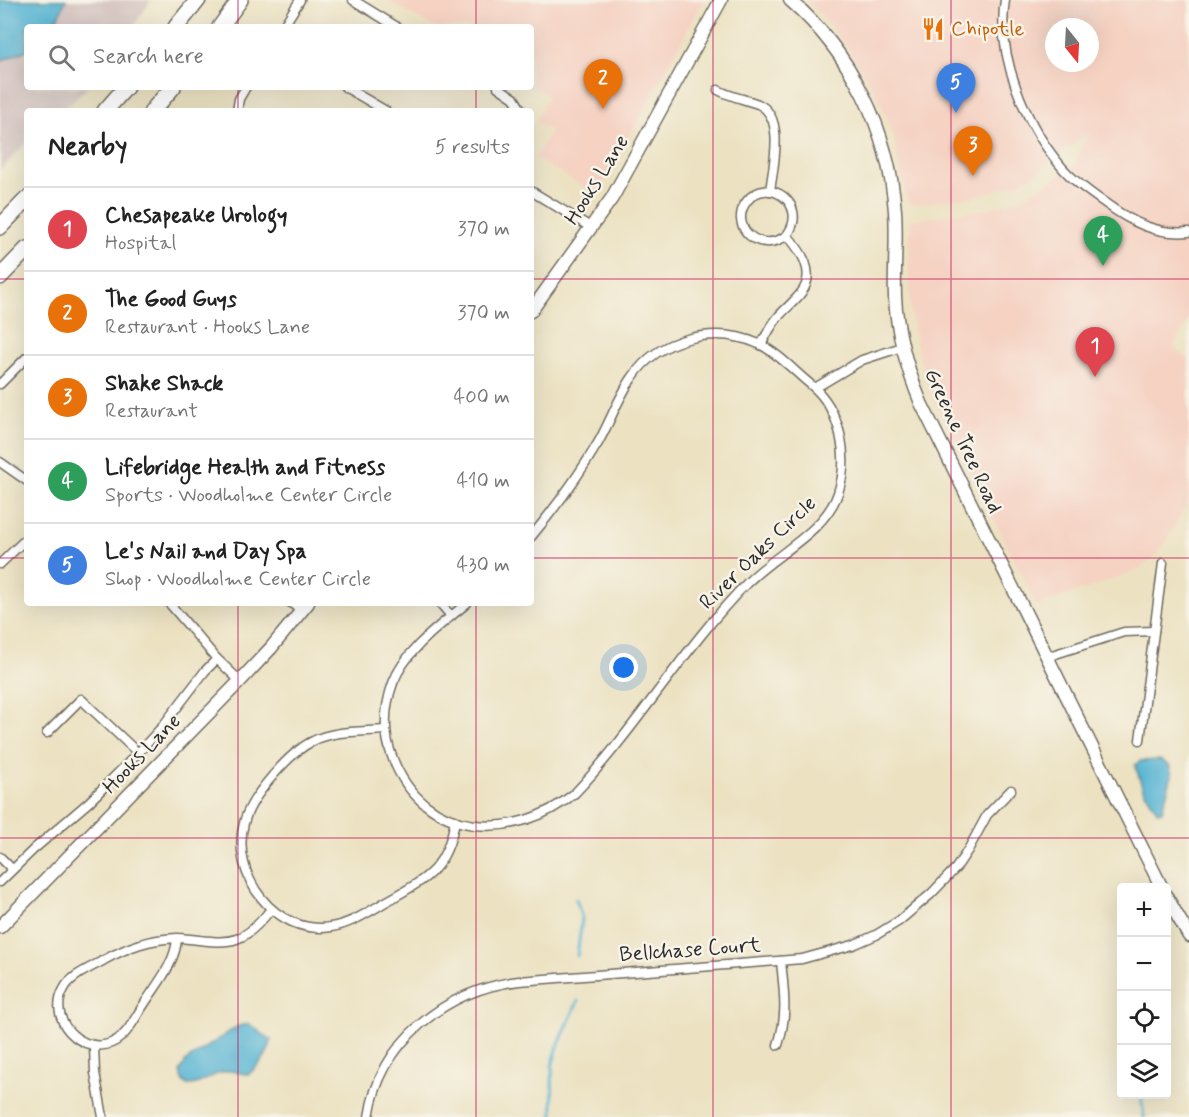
<!DOCTYPE html>
<meta charset="utf-8">
<style>
:root{--surface:#fff;--page:#f2f2f2;--text:#222;--muted:#767676;--line:#e0e0e0;--accent:#b5179e}
body{margin:0;font-family:Mynerve,sans-serif;background:var(--page);color:var(--text)}
.controls{position:absolute;right:18px;bottom:18px;display:grid;overflow:hidden;border-radius:6px;box-shadow:0 6px 24px #0002}
.controls button{width:54px;height:54px;display:grid;place-items:center;padding:0;border:0;border-bottom:2px solid var(--line);background:var(--surface);color:var(--text);font:30px sans-serif}
.compass{position:absolute;left:1045px;top:18px;width:54px;height:54px;border-radius:50%;background:var(--surface);box-shadow:0 6px 24px #0002;rotate:162deg}
.you{position:absolute;left:624px;top:668px;width:21px;height:21px;margin:-15px;border:4px solid #fff;border-radius:50%;background:#1a73e8;box-shadow:0 0 0 9px #1a73e833}
.badge{display:grid;place-items:center;width:39px;height:39px;border-radius:50%;background:var(--accent);color:#fff;font-size:20px;font-weight:700}
.pin{position:absolute;translate:-50% -50px;filter:drop-shadow(0 2px 3px #0008)}
.pin::after{content:'';position:absolute;top:32px;width:21px;height:18px;background:inherit;clip-path:polygon(0 0,100% 0,50% 100%)}
.list{margin:0;padding:0;list-style:none}
h2{display:flex;justify-content:space-between;align-items:center;height:78px;margin:0;padding:0 24px;font-size:26px}
h2 small{font-size:20px;font-weight:400;color:var(--muted)}
.list li{display:grid;grid-template-columns:39px 1fr auto;gap:18px;align-items:center;box-sizing:border-box;height:84px;padding:0 24px;border-top:2px solid var(--line)}
.list b{display:block;font-size:22px;white-space:nowrap}
.list p{margin:0;font-size:20px;white-space:nowrap;color:var(--muted)}
.list em{font-size:20px;font-style:normal;color:var(--muted)}
.icon{flex:none;width:33px;height:33px;fill:none;stroke:currentColor;stroke-width:2;stroke-linecap:round;stroke-linejoin:round}
.map{position:relative;flex:none;width:1189px;height:1117px;overflow:hidden}
.search{position:absolute;background:var(--surface);box-shadow:0 6px 24px #0002;left:24px;top:24px;width:510px;height:66px;display:flex;align-items:center;gap:15px;box-sizing:border-box;padding:0 21px;border-radius:6px;color:var(--muted);font-size:22px}
.panel{position:absolute;background:var(--surface);box-shadow:0 6px 24px #0002;left:24px;top:108px;width:510px;height:498px;border-radius:6px}
.map>svg:first-child{display:block}
</style>
<div class="map">
<svg width="1189" height="1117" viewBox="0 0 1189 1117">
<rect width="100%" height="100%" fill="#f7f3e8"/>
<filter id="ink" filterUnits="userSpaceOnUse"><feTurbulence type="fractalNoise" baseFrequency=".0167" numOctaves="2"/><feDisplacementMap in="SourceGraphic" scale="12" xChannelSelector="R" yChannelSelector="G"/><feConvolveMatrix kernelMatrix="1 2 1 2 8 2 1 2 1" color-interpolation-filters="sRGB"/></filter>
<filter id="wash" filterUnits="userSpaceOnUse"><feTurbulence type="fractalNoise" baseFrequency=".008" numOctaves="4" result="noise"/><feDisplacementMap in="SourceGraphic" scale="24" xChannelSelector="R" yChannelSelector="G"/><feGaussianBlur stdDeviation="1.35" result="paint"/><feColorMatrix in="noise" values="0 0 0 0 0 0 0 0 0 0 0 0 0 0 0 0 0 1.4 0 .05"/><feComposite in="paint" operator="in"/></filter>
<g filter="url(#wash)">
<rect width="100%" height="100%" fill="#ece2c2"/>
<g fill="#f5d2c2" fill-rule="evenodd">
<polygon points="387,0 704,0 597,195 535,158 551,131 535,121 548,96 531,85 531,27 433,27"/>
<path d="M806,0H1189V319L1173,348L1189,359V500L1165,544L1155,556L1142,567L1126,575L1037,606L934,398L920,360L911,318L909,271L910,225L912,220L981,210L1010,203L1026,196L1055,179L1075,164L1088,132L1041,169L1019,183L977,196L915,204L910,203L905,194L892,130L883,108L863,72L847,48L822,16ZM1054,27H1090V63H1054Z"/>
</g>
<polygon fill="#d1bfbd" points="0,0 151,0 133,27 27,27 27,87 88,87 61,111 27,111 27,142 0,170"/>
<g fill="#55b4d3" stroke="#40707f" stroke-width="1.5">
<polygon points="0,0 66,0 53,27 27,27 27,50 0,61"/>
<polygon points="1160,760 1169,765 1172,775 1162,811 1158,812 1143,789 1135,765 1140,761"/>
<path d="M249,1024L271,1040C269,1055 260,1064 249,1074C242,1074 235,1071 229,1071C214,1071 203,1086 187,1085L182,1080L180,1072L186,1061L238,1026Z"/>
</g>
<g fill="none" stroke-linecap="round" stroke-linejoin="round">
<g stroke="#55b4d3" stroke-width="3">
<polyline points="576,899 582,919 577,956"/>
<polyline points="1141,1094 1144,1117"/>
<polyline points="553,1117 552,1066 558,1046 578,1001"/>
</g>
</g>
</g>
<g filter="url(#ink)">
<g fill="none" stroke-linecap="round" stroke-linejoin="round">
<g stroke="#6f6b60" stroke-width="11">
<g id="street">
<polyline points="353,0 397,27"/>
<path d="M1005,0C996,55 1025,123 1060,165C1072,180 1089,192 1105,203C1131,222 1156,235 1189,232"/>
<polyline points="283,27 300,0"/>
<polyline points="345,87 386,111"/>
<polyline points="498,87 514,98 522,111"/>
<path d="M718,90C731,97 745,99 758,104C786,116 773,167 770,191"/>
<polyline points="237,111 239,99 246,87"/>
<polyline points="531,191 592,228"/>
<path d="M761,345C766,335 771,326 778,317C785,309 794,302 801,293C817,273 801,251 787,235C810,205 768,174 747,201C727,227 761,256 787,235"/>
<polyline points="0,384 27,357"/>
<polyline points="815,388 862,360 902,347"/>
<polyline points="0,462 27,481"/>
<polyline points="0,564 27,538"/>
<polyline points="169,603 217,659 240,681"/>
<polyline points="291,603 302,611"/>
<polyline points="440,603 451,616"/>
<path d="M467,603C441,625 406,649 393,683C384,708 383,734 393,759C424,839 515,843 575,793C638,727 684,647 747,583C775,554 825,532 838,493C850,457 841,409 810,384C794,371 778,353 759,344C715,325 659,337 632,378C618,398 610,422 598,443C578,477 556,507 531,537"/>
<polyline points="1046,657 1124,632 1154,631"/>
<path d="M385,730C362,732 334,730 313,741C290,752 250,797 244,823C230,875 275,936 331,927C352,924 371,910 389,900C428,878 447,868 455,820"/>
<polyline points="47,733 81,699 138,753"/>
<polyline points="1140,740 1163,563"/>
<polyline points="0,857 12,869"/>
<polyline points="0,882 34,849 89,802 138,753 162,727 205,671 217,659"/>
<path d="M177,938C149,939 128,947 104,960C91,968 71,975 64,989C44,1024 92,1064 122,1036C131,1028 136,1016 143,1006C156,985 176,963 177,938C225,941 238,952 271,909"/>
<path d="M778,1045C788,1014 784,993 781,961"/>
<polyline points="94,1046 95,1073 103,1117"/>
<path d="M369,1117C380,1041 446,990 519,981L802,959L853,945L876,935L899,921L931,894L956,868L968,850L987,815L1011,790"/>
</g>
</g>
<g stroke="#6f6b60" stroke-width="15">
<g id="secondary">
<path d="M790,0C851,53 889,130 895,211C897,239 894,268 895,297C897,334 907,369 921,403L1162,888"/>
<polyline points="531,311 612,198 721,0"/>
<polyline points="1166,896 1189,936"/>
<polyline points="0,927 240,681 271,648 308,603"/>
</g>
</g>
<g stroke="#6f6b60" stroke-width="18">
<g id="highway">
<polyline points="176,27 198,0"/>
<polyline points="220,27 240,0"/>
<polyline points="105,111 126,87"/>
<polyline points="152,111 173,87"/>
<polyline points="0,227 27,199"/>
<polyline points="0,277 27,249"/>
</g>
</g>
<use href="#street" stroke="#fff" stroke-width="8"/>
<use href="#secondary" stroke="#fff" stroke-width="12"/>
<use href="#highway" stroke="#fff" stroke-width="15"/>
</g>
</g>
<path fill="none" stroke="#c2185b" stroke-width="1.5" stroke-opacity="0.55" d="M238,0V27M476,0V27M713,0V1117M951,0V1117M238,87V111M476,87V111M0,279H27M531,279H1189M0,558H27M531,558H1189M238,603V1117M476,603V1117M0,838H1189"/>
<defs>
<g id="restaurant-bare" transform="scale(1.8)"><path d="M-5-6h1v4h1v-4h1v4h1v-4h1v5L-1.5 .5V6h-2V.5L-5-1ZM5-6V6H3V1.5H1.5Q1.5-4 5-6Z" fill="#e8710a" stroke="#f7f3e8" stroke-width="2.5" paint-order="stroke"/></g>
</defs>
<g fill-rule="evenodd">
<use href="#restaurant-bare" x="933" y="29"/>
</g>
<g text-anchor="middle" dominant-baseline="central" stroke-width="5" stroke-linejoin="round" paint-order="stroke">
<g font-size="21" fill="#c56008" stroke="#f7f3e8" text-anchor="start">
<text x="951" y="29">Chipotle</text>
</g>
<g font-size="21" fill="#2b2b2b" stroke="#f7f3e8">
<text transform="translate(597 180) rotate(-58)">Hooks Lane</text>
<text transform="translate(963 441) rotate(65)">Greene Tree Road</text>
<text transform="translate(758 553) rotate(-44)">River Oaks Circle</text>
<text transform="translate(142 754) rotate(-46)">Hooks Lane</text>
<text transform="translate(690 950) rotate(-4)">Bellchase Court</text>
</g>
</g>
</svg>
<div class="controls">
<button>+</button>
<button>−</button>
<button><svg class="icon" aria-label="locate" viewBox="0 0 24 24"><circle cx="12" cy="12" r="6"/><path d="M12 2v4M12 18v4M2 12h4M18 12h4"/></svg></button>
<button><svg class="icon" aria-label="layers" viewBox="0 0 24 24"><path d="M12 4l9 5-9 5-9-5zM3 14l9 5 9-5"/></svg></button>
</div>
<svg class="compass" viewBox="-18 -18 36 36"><path d="M0-13l5 13h-10z" fill="#e53935"/><path d="M0 13l5-13h-10z" fill="#767676"/></svg>
<div class="you"></div>
<div class="pin badge" style="left:1095px;top:377px;background:#e0444e">1</div>
<div class="pin badge" style="left:603px;top:109px;background:#e8710a">2</div>
<div class="pin badge" style="left:973px;top:176px;background:#e8710a">3</div>
<div class="pin badge" style="left:1103px;top:266px;background:#2e9e5b">4</div>
<div class="pin badge" style="left:956px;top:113px;background:#3f7fe0">5</div>
<div class="search"><svg class="icon" aria-label="search" viewBox="0 0 24 24"><circle cx="10" cy="10" r="6"/><path d="M15 15l6 6"/></svg>Search here</div>
<section class="panel">
<h2>Nearby<small>5 results</small></h2>
<ul class="list">
<li><span class="badge" style="background:#e0444e">1</span><div><b>Chesapeake Urology</b><p>Hospital</p></div><em>370 m</em></li>
<li><span class="badge" style="background:#e8710a">2</span><div><b>The Good Guys</b><p>Restaurant · Hooks Lane</p></div><em>370 m</em></li>
<li><span class="badge" style="background:#e8710a">3</span><div><b>Shake Shack</b><p>Restaurant</p></div><em>400 m</em></li>
<li><span class="badge" style="background:#2e9e5b">4</span><div><b>Lifebridge Health and Fitness</b><p>Sports · Woodholme Center Circle</p></div><em>410 m</em></li>
<li><span class="badge" style="background:#3f7fe0">5</span><div><b>Le's Nail and Day Spa</b><p>Shop · Woodholme Center Circle</p></div><em>430 m</em></li>
</ul>
</section>
</div>
